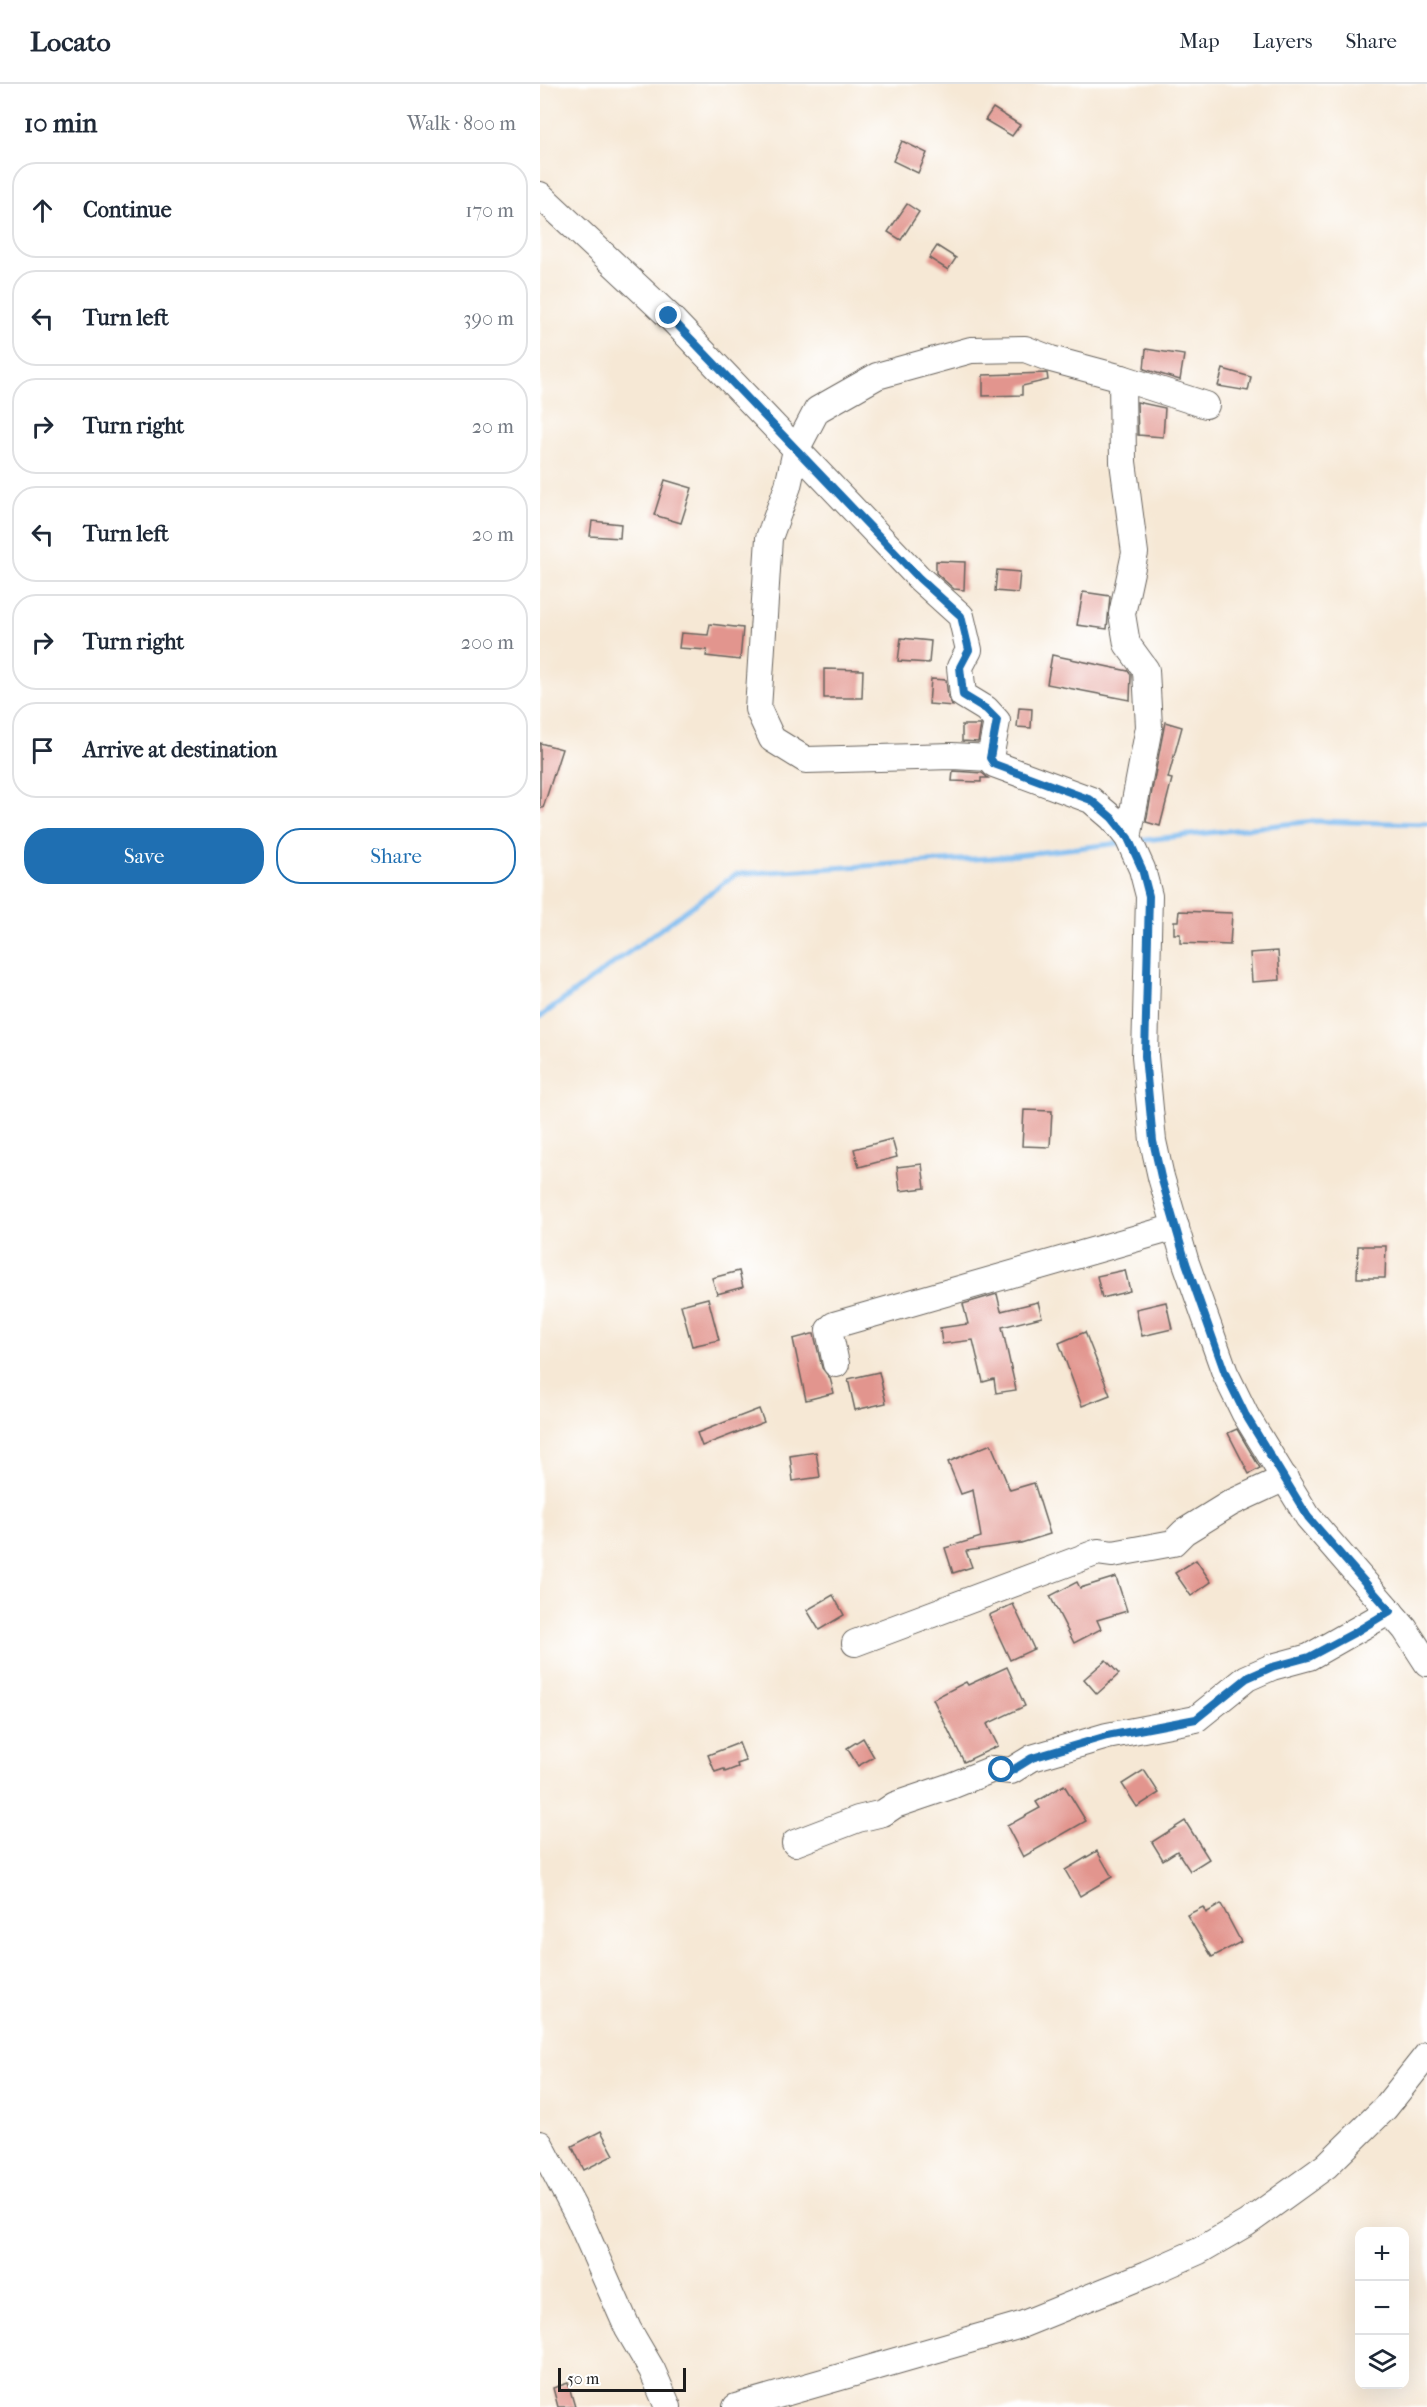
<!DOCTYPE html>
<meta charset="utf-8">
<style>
:root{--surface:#fff;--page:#f2f2f3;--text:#1f2937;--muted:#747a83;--line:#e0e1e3;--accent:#1f6fb2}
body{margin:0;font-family:"IM FELL French Canon",serif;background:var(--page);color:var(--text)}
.controls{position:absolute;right:18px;bottom:18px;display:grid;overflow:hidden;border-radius:12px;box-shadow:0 6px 24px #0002}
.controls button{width:54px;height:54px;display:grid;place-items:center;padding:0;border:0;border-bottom:2px solid var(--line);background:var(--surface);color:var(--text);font:30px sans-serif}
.scale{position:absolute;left:18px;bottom:15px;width:128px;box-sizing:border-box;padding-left:6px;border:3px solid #1c1c1c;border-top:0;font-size:16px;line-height:21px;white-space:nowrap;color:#1c1c1c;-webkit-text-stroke:4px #fff;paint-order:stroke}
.stop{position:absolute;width:18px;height:18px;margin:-14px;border:4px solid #1f6fb2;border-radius:50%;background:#fff}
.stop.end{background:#1f6fb2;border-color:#fff;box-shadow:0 2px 6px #0008}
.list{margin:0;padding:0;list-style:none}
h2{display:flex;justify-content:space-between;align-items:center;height:78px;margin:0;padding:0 24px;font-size:26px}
h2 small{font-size:20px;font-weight:400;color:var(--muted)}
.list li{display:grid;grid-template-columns:39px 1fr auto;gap:18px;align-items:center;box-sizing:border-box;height:96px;margin:0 12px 12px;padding:0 12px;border:2px solid var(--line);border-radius:24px}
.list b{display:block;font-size:22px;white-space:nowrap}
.list em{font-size:20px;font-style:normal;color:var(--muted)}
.actions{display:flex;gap:12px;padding:18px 24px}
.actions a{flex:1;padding:14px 0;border:2px solid var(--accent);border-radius:24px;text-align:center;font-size:21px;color:var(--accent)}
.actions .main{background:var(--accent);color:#fff}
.icon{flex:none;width:33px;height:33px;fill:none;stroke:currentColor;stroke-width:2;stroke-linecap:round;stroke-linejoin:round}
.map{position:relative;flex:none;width:887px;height:2323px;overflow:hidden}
header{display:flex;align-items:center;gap:36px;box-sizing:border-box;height:84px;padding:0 30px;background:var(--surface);border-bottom:2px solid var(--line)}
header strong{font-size:28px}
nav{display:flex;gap:33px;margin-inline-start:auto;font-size:21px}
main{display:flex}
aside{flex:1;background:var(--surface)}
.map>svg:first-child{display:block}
</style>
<header>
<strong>Locato</strong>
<nav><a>Map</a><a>Layers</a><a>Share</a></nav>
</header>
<main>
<aside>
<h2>10 min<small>Walk · 800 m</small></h2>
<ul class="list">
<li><svg class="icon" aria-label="ahead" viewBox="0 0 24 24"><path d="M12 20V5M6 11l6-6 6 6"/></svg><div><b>Continue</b></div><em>170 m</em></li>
<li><svg class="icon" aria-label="left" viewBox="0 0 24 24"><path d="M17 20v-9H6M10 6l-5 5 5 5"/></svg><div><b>Turn left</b></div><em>390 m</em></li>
<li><svg class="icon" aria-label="right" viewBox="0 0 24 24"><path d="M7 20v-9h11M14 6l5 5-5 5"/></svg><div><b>Turn right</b></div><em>20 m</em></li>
<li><svg class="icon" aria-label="left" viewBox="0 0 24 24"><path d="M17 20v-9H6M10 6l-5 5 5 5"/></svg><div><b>Turn left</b></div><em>20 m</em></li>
<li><svg class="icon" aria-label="right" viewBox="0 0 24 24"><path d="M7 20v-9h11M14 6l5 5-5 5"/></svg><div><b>Turn right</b></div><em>200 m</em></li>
<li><svg class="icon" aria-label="arrive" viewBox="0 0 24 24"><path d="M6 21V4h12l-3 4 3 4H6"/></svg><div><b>Arrive at destination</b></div></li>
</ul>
<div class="actions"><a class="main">Save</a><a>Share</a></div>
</aside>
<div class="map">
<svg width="887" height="2323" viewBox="0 0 887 2323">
<rect width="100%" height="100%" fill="#fff"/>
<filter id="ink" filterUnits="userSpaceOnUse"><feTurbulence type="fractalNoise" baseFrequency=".0167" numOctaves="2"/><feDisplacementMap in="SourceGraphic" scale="12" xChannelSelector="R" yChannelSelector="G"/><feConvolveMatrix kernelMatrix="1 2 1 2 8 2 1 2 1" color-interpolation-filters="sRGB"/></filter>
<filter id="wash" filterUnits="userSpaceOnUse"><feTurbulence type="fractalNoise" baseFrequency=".008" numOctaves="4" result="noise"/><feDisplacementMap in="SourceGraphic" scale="24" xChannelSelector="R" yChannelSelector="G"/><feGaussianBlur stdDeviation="1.35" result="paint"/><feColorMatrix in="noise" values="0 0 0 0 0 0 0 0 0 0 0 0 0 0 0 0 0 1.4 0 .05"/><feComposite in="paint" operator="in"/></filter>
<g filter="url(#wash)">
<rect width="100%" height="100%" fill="#f6e8d5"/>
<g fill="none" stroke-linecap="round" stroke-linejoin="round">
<g stroke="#7bbaef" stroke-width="5">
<polyline points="596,757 774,737 887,740"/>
<polyline points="0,933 196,790 450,774 581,759"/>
</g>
</g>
<g id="blocks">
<g fill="#e2958e">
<polygon points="453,24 480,41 472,52 445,36"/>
<polygon points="362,57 387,69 378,89 353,77"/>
<polygon points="367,120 379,128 361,156 348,148"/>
<polygon points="397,162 416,174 408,186 389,174"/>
<polygon points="606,265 644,271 640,296 604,285"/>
<polygon points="683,285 711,293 708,307 678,302"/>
<polygon points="507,289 508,296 482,302 482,311 443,312 443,291"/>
<polygon points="597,318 625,324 623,353 598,351"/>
<polygon points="125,396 152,404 141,439 114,431"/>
<polygon points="52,437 81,440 80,454 50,452"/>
<polygon points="396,477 425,478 424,506 414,505 396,489"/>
<polygon points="457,486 480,488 478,509 455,507"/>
<polygon points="543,508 570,512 567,545 537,541"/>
<polygon points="170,540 203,544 200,576 166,572 167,566 139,564 141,549 168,551"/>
<polygon points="361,554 391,557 389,579 358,577"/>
<polygon points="512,571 588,587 591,591 590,616 507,600"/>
<polygon points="284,585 323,586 322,614 284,614"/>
<polygon points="391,595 406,596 408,613 413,622 389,620"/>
<polygon points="479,624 492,625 491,644 477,643"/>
<polygon points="625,638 642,643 628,694 632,695 620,742 606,738"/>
<polygon points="422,641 441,641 438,658 422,657"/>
<polygon points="0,659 22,665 3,724 0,724"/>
<polygon points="413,687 442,689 448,694 441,694 441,698 412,697"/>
<polygon points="639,827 692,829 690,861 640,859 640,850 634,850 634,837 638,837"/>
<polygon points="738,867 740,896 712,898 710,869"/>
<polygon points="484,1026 512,1027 510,1063 482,1062"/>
<polygon points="352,1055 357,1073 319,1083 314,1065"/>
<polygon points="382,1080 385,1104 360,1107 357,1083"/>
<polygon points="818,1162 846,1162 845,1194 817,1194"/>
<polygon points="585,1186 590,1207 562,1214 557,1192"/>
<polygon points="199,1187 203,1203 177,1210 172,1194"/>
<polygon points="457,1210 461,1227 498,1218 502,1233 462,1243 476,1306 456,1309 454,1295 443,1298 433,1256 402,1260 400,1244 428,1240 423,1220"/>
<polygon points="168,1214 179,1256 152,1262 141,1221"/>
<polygon points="626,1218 632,1245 602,1252 596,1225"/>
<polygon points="545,1248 570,1311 542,1322 519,1259"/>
<polygon points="272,1250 274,1250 282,1284 290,1294 294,1309 266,1316 253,1255"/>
<polygon points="339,1288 346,1319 315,1326 308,1295"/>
<polygon points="219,1325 224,1338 162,1362 157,1349"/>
<polygon points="697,1345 720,1384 709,1390 688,1349"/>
<polygon points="451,1360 470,1406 494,1399 510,1450 481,1459 426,1467 432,1483 413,1489 405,1464 441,1453 433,1406 421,1410 408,1378"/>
<polygon points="276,1368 280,1393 253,1397 250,1372"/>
<polygon points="656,1476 671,1498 651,1512 635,1489"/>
<polygon points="576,1493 587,1527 557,1536 561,1545 534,1559 510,1512 537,1498 540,1504"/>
<polygon points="293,1511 304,1531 279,1546 267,1526"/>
<polygon points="473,1520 494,1565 470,1576 449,1531"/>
<polygon points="566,1576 579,1590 557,1610 544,1595"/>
<polygon points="467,1583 485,1622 447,1640 458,1662 424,1678 393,1615 426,1598 428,1601"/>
<polygon points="323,1654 334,1673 318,1682 307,1664"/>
<polygon points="199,1659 206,1677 197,1680 198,1683 185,1688 184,1685 175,1688 168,1671"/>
<polygon points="604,1686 619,1709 597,1723 582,1700"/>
<polygon points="524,1701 546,1737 483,1773 467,1742 500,1724 496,1718"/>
<polygon points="645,1737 669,1775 650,1787 637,1767 623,1776 612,1758"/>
<polygon points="557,1767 572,1793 540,1812 525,1786"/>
<polygon points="681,1820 701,1858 672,1873 647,1831 663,1823 666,1829"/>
<polygon points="61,2047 74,2071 44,2086 32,2062"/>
<polygon points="28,2299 35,2323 18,2323 13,2304"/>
</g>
</g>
</g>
<g filter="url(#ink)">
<use href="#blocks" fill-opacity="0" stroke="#68635d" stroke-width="1.5"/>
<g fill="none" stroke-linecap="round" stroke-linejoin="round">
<g stroke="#68635d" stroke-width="28">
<g id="minor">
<polyline points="0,111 129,232 379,494 421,532 429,566 420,583 423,611 446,625 457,637 450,674 454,680 551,716 572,734 588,754 602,785 609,812 605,972 613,1057 621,1093 646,1179 685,1289 705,1330 768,1433 865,1545 887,1579"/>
<polyline points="582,294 583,378 595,469 582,530 587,560 606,586 609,643 588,754"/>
<polyline points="450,674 412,672 266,676 232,655 218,625 229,454 248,402 256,366 277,326 337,292 431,266 485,265 511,275 582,294 666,321"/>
<polyline points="296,1280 289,1246 294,1241 636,1143"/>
<polyline points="315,1559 558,1468 573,1470 633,1459 644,1448 691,1419 745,1394"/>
<polyline points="255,1759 318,1735 343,1729 355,1721 411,1702 453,1685 471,1687 492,1674 567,1652 656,1635 707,1594 732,1583 769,1573 850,1527"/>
<polyline points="0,2060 39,2134 88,2245 112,2286 128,2323"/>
<polyline points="196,2323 481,2241 607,2190 659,2167 707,2139 786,2082 845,2024 887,1971"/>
</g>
</g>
<use href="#minor" stroke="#fff" stroke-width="26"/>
</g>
</g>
<g fill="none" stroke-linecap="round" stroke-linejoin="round" filter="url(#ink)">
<polyline stroke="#1f6fb2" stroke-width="8" points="129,232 379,494 421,532 429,566 420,583 423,611 446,625 457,636 450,674 454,680 551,716 572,734 588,754 602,785 609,812 605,972 613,1057 621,1093 646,1179 685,1289 705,1330 768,1433 850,1527 814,1549 769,1573 732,1583 707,1594 656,1635 567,1652 492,1674 471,1687 462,1686"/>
</g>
</svg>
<div class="controls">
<button>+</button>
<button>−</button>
<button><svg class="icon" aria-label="layers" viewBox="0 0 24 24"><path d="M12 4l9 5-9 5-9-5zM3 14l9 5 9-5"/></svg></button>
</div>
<div class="scale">50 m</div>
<div class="stop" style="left:462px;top:1686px"></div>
<div class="stop end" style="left:129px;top:232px"></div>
</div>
</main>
